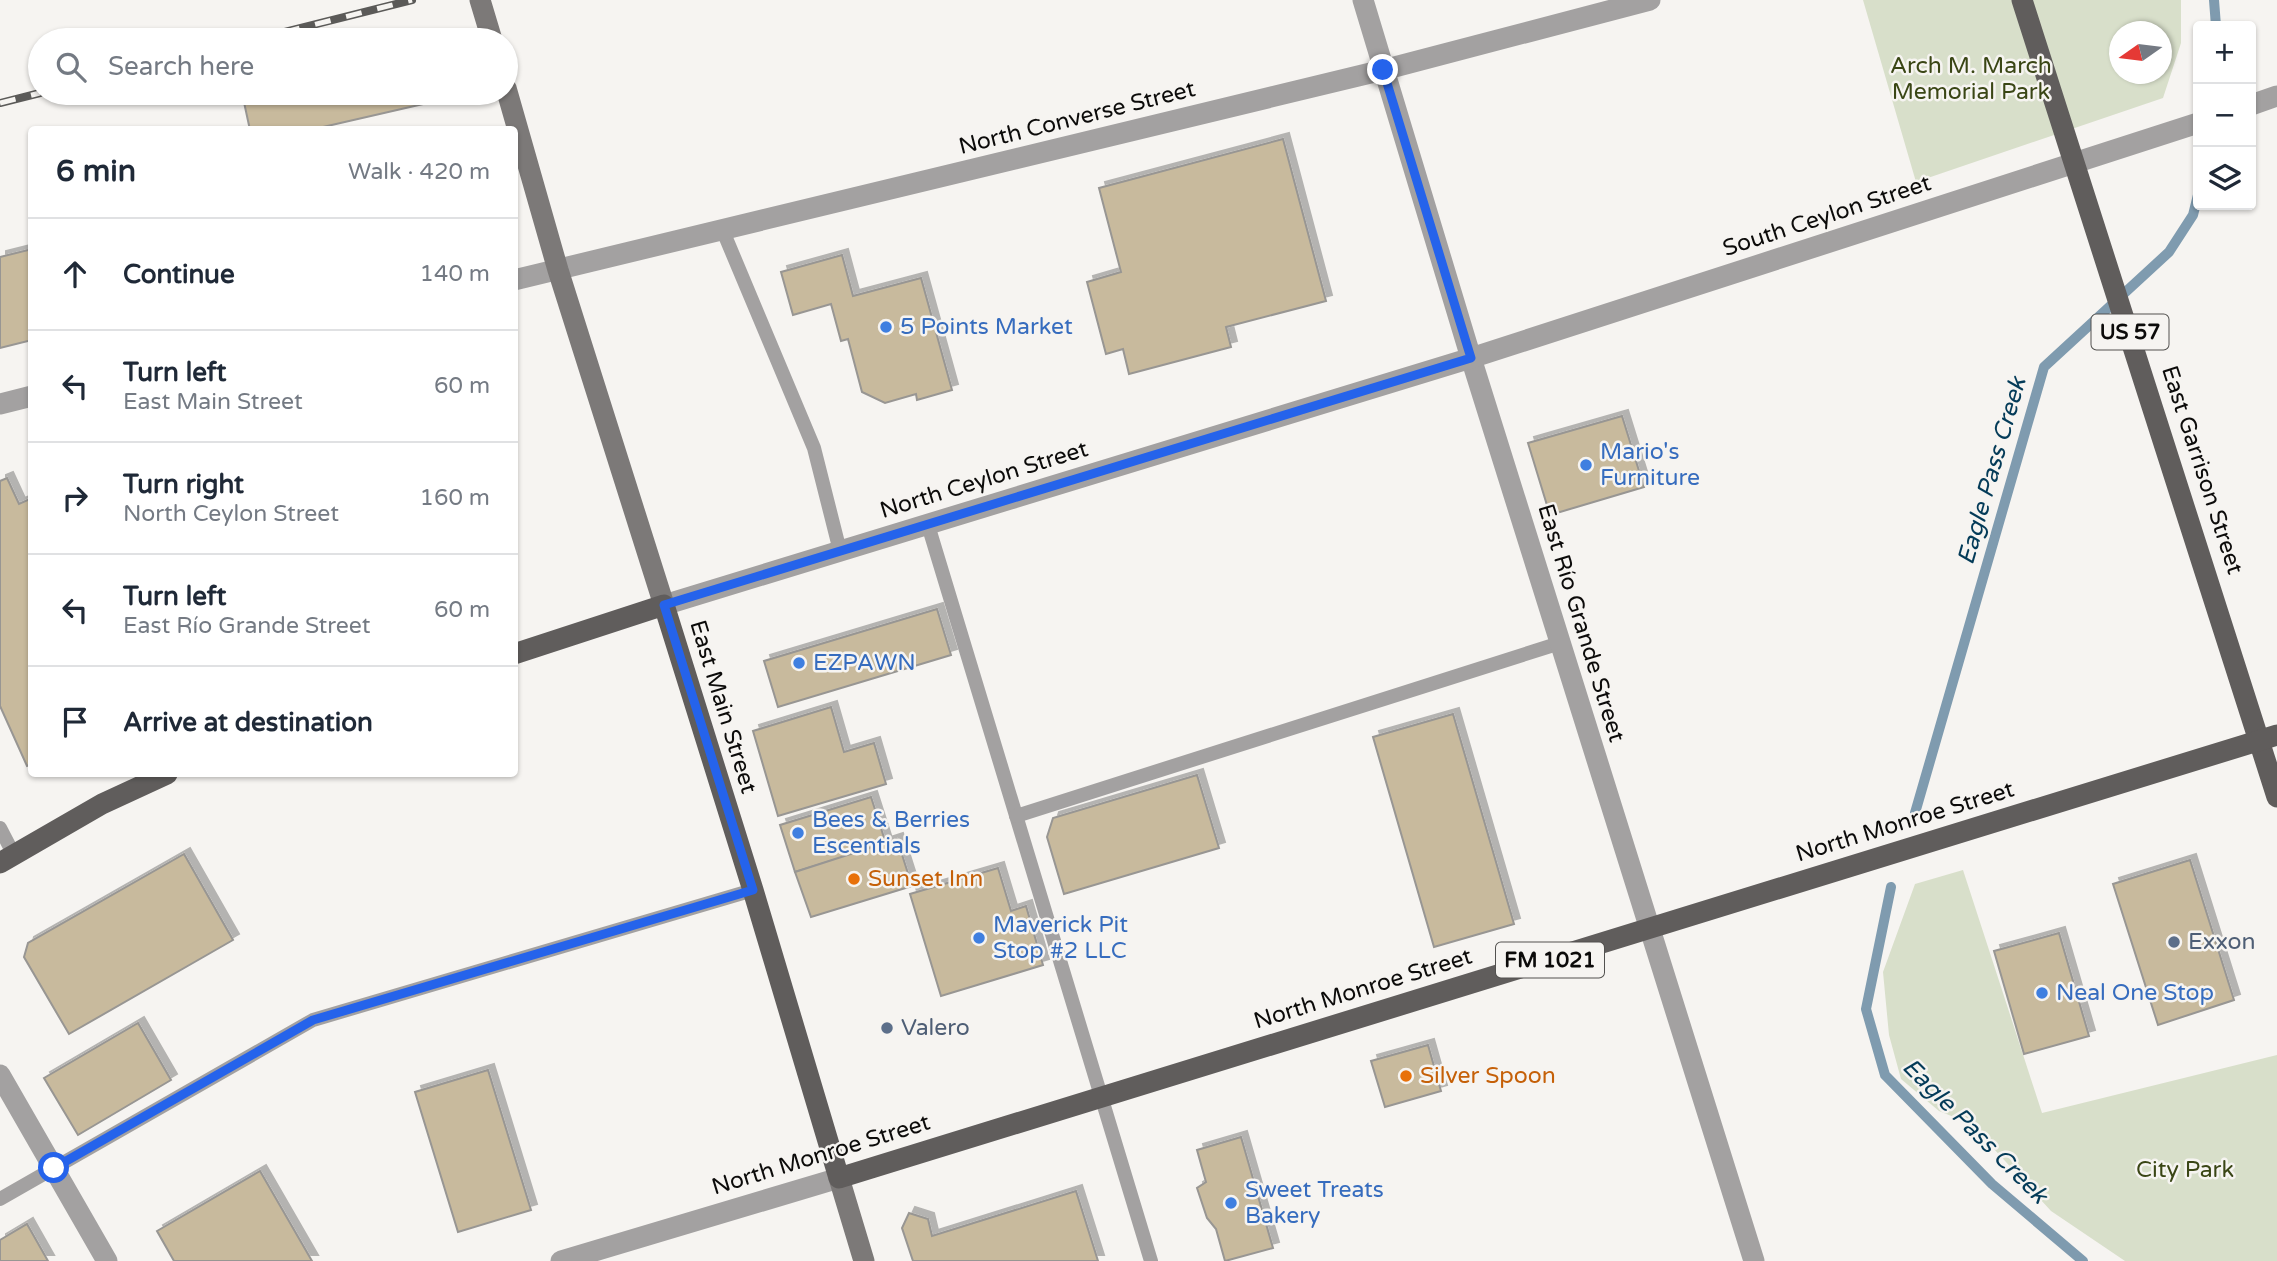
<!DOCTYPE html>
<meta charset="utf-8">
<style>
:root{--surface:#fff;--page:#f2f2f3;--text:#1f2937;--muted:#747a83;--line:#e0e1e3}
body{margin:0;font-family:"Varela Round",sans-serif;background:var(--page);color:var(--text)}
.controls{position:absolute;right:21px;top:21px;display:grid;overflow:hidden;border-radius:7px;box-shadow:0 2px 5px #0004}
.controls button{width:63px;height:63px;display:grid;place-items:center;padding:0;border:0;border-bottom:2px solid var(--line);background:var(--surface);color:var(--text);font:35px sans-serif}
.compass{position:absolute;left:2109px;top:21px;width:63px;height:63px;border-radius:50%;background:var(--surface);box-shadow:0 2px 5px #0004;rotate:256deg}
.stop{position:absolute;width:21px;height:21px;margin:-16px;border:5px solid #2563eb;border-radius:50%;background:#fff}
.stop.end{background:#2563eb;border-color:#fff;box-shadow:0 2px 7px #0008}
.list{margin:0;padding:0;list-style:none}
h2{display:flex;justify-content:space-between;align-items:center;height:91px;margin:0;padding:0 28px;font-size:30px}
h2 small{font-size:23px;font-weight:400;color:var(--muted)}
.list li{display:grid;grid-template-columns:46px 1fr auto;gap:21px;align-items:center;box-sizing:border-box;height:112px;padding:0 28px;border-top:2px solid var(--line)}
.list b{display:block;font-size:26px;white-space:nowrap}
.list p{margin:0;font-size:23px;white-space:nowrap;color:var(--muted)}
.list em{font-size:23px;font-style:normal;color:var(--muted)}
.icon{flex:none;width:38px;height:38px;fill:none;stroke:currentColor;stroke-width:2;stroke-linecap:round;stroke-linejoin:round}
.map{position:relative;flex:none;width:2277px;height:1261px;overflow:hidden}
.search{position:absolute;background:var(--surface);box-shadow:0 2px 5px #0004;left:28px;top:28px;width:490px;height:77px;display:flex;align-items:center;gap:18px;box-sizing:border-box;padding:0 24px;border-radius:38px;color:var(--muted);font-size:26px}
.panel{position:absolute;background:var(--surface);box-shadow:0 2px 5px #0004;left:28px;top:126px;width:490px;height:651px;border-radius:7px}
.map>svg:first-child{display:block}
</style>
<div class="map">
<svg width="2277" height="1261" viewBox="0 0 2277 1261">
<defs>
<filter id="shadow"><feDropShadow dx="6" dy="-6" stdDeviation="0" flood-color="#0004"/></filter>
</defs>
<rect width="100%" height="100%" fill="#f6f4f1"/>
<g fill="#d8dfca" fill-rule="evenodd">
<path d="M1863,0H2181V43L2163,98L1916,182ZM2120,32H2162V74H2120Z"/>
<polygon points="1963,870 2042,1113 2277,1055 2277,1261 2125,1261 2051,1211 1971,1124 1939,1111 1901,1079 1889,1035 1883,972 1915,884"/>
</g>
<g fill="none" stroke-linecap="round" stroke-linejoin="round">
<g stroke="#7f9baf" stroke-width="10">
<polyline points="2214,0 2216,26"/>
<polyline points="1915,813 2044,367 2169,252 2193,215 2198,195"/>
<polyline points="1891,887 1866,1009 1885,1075 1992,1184 2083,1261"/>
</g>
</g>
<g fill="#c8ba9d" stroke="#989693" stroke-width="2" filter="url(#shadow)">
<polygon points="242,93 430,93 432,102 310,130 250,130"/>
<polygon points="1283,139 1326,301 1226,327 1231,347 1129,374 1123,349 1106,354 1087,282 1121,272 1099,188"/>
<polygon points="32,249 32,340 0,348 0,257"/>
<polygon points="842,255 853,296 921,278 952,390 917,400 916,394 885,403 862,392 848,339 841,341 831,304 793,315 781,272"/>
<polygon points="1622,416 1644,487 1550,515 1528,443"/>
<polygon points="7,478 19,504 32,498 32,764 27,766 0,706 0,481"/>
<polygon points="937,609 951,655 778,707 764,661"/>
<polygon points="831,707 844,752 874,743 886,784 778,816 753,731"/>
<polygon points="1453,714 1514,924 1434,947 1373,737"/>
<polygon points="1197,775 1219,848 1064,894 1047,837 1053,818"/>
<polygon points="871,797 886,844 795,872 780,825"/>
<polygon points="897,839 912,886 811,917 795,872"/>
<polygon points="184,854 233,940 69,1034 24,957 28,943"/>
<polygon points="2190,860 2234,1000 2158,1025 2113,884"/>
<polygon points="998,868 1011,911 1026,906 1043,965 941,996 910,894"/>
<polygon points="2059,933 2089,1036 2024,1054 1994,951"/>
<polygon points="138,1023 171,1080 78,1135 44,1078"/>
<polygon points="1428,1045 1441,1091 1385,1107 1371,1061"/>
<polygon points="488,1070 531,1210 458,1232 415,1092"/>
<polygon points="1241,1137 1273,1248 1225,1261 1216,1229 1207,1218 1197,1188 1206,1182 1197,1150"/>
<polygon points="260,1171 312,1261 174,1261 157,1231"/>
<polygon points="1076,1191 1098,1261 913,1261 902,1228 909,1213 928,1219 932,1236"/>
<polygon points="27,1224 48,1261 0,1261 0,1240"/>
</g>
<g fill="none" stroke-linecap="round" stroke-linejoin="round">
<g stroke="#a3a1a1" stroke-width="14">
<polyline points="723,231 814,448 840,551"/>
<polyline points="928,525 1151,1261"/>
<polyline points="1016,816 1560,643"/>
<polyline points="0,828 14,855"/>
<polyline points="0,1199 313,1020 753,890"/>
</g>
<g stroke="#a3a1a1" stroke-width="21">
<polyline points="1363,0 1471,358 1754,1261"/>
<polyline points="2251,105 2277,96"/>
<polyline points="514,280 1383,70 1650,0"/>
<polyline points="0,404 32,396"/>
<polyline points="664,605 1471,358 2198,123"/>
</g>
<g stroke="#a3a1a1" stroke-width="21">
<polyline points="0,1075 107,1261"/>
<polyline points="561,1261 839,1178"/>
</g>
<g stroke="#7c7978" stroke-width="21">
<polyline points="480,0 492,40"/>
<polyline points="506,88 558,270 664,605"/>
<polyline points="839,1178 864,1261"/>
</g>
<g stroke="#605d5c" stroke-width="21">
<polyline points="2022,0 2277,797"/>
<polyline points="514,654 664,605 753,890 839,1178 2277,735"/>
<polyline points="0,863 102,804 167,774"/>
</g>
<g stroke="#5b5a58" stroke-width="8">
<g id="rail">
<polyline points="253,40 412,0"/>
<polyline points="0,103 40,93"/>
</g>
</g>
<use href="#rail" stroke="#f6f4f1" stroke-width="5" stroke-dasharray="16" stroke-linecap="butt"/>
</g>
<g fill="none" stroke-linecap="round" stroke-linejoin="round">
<polyline stroke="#2563eb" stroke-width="9" points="54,1168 313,1020 753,890 664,605 1471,358 1383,70"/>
</g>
<g fill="#3f7fe0" stroke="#f6f4f1" stroke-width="2.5">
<circle cx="886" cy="327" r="7"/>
<circle cx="1586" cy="465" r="7"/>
<circle cx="799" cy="663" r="7"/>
<circle cx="798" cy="833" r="7"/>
<circle cx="979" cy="938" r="7"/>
<circle cx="2042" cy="993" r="7"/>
<circle cx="1231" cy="1203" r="7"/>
</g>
<g fill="#e8710a" stroke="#f6f4f1" stroke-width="2.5">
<circle cx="854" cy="879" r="7"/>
<circle cx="1406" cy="1076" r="7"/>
</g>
<g fill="#5c6f8a" stroke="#f6f4f1" stroke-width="2.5">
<circle cx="2174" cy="942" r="7"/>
<circle cx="887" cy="1028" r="7"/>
</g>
<g text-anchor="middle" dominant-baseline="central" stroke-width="5" stroke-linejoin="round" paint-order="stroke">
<g fill="#f6f4f1" stroke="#52514f" stroke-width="2">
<rect x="2091.5" y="314.5" width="77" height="35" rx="5"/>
<rect x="1496" y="942.5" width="108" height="35" rx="5"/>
</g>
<g font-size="21" font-weight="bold" fill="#0c0b0a">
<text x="2130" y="332">US 57</text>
<text x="1550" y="960">FM 1021</text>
</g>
<g font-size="23" fill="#3a4615" stroke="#f6f4f1">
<text x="1971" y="66">Arch M. March<tspan x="1971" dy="26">Memorial Park</tspan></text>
<text x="2185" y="1170">City Park</text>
</g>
<g font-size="23" fill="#0c0b0a" stroke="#f6f4f1">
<text transform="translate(1077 118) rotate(-14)">North Converse Street</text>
<text transform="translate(1827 216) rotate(-18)">South Ceylon Street</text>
<text transform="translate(2202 470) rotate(72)">East Garrison Street</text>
<text transform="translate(984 480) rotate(-17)">North Ceylon Street</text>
<text transform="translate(1581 623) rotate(73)">East Río Grande Street</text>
<text transform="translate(723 707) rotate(73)">East Main Street</text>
<text transform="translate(1905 822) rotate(-17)">North Monroe Street</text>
<text transform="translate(1363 989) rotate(-17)">North Monroe Street</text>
<text transform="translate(821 1155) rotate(-17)">North Monroe Street</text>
</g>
<g font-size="23" fill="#366cbe" stroke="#f6f4f1" text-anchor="start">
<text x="900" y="327">5 Points Market</text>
<text x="1600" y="452">Mario's<tspan x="1600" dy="26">Furniture</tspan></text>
<text x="813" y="663">EZPAWN</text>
<text x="812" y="820">Bees &amp; Berries<tspan x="812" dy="26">Escentials</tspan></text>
<text x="993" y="925">Maverick Pit<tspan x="993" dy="26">Stop #2 LLC</tspan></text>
<text x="2056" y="993">Neal One Stop</text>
<text x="1245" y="1190">Sweet Treats<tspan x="1245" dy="26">Bakery</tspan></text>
</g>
<g font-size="23" fill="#c56008" stroke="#f6f4f1" text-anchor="start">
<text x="868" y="879">Sunset Inn</text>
<text x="1420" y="1076">Silver Spoon</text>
</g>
<g font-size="23" fill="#4e5e75" stroke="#f6f4f1" text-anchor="start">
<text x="2188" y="942">Exxon</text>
<text x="901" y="1028">Valero</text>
</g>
<g font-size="24" font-style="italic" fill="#043b58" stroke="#f6f4f1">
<text transform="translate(1992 471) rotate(-74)">Eagle Pass Creek</text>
<text transform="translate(1975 1131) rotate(45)">Eagle Pass Creek</text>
</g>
</g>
</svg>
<div class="controls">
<button>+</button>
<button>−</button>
<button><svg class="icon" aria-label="layers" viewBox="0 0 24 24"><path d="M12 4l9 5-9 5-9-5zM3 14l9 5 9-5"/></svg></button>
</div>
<svg class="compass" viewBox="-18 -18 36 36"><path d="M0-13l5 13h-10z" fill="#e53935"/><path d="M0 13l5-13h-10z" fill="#747a83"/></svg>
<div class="stop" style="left:54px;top:1168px"></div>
<div class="stop end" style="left:1383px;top:70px"></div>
<div class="search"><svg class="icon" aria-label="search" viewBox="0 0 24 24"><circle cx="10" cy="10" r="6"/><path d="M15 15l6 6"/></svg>Search here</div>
<section class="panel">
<h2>6 min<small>Walk · 420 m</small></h2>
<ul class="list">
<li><svg class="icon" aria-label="ahead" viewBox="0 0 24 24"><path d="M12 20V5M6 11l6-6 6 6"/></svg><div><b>Continue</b></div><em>140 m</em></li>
<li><svg class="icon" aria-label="left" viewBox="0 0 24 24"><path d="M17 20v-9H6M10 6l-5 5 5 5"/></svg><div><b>Turn left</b><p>East Main Street</p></div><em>60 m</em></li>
<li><svg class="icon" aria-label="right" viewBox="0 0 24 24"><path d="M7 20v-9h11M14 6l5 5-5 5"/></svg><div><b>Turn right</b><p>North Ceylon Street</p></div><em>160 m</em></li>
<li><svg class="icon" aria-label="left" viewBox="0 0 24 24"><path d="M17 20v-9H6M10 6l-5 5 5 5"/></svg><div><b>Turn left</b><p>East Río Grande Street</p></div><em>60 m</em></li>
<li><svg class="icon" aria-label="arrive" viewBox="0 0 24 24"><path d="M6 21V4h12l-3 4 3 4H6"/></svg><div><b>Arrive at destination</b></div></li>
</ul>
</section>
</div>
